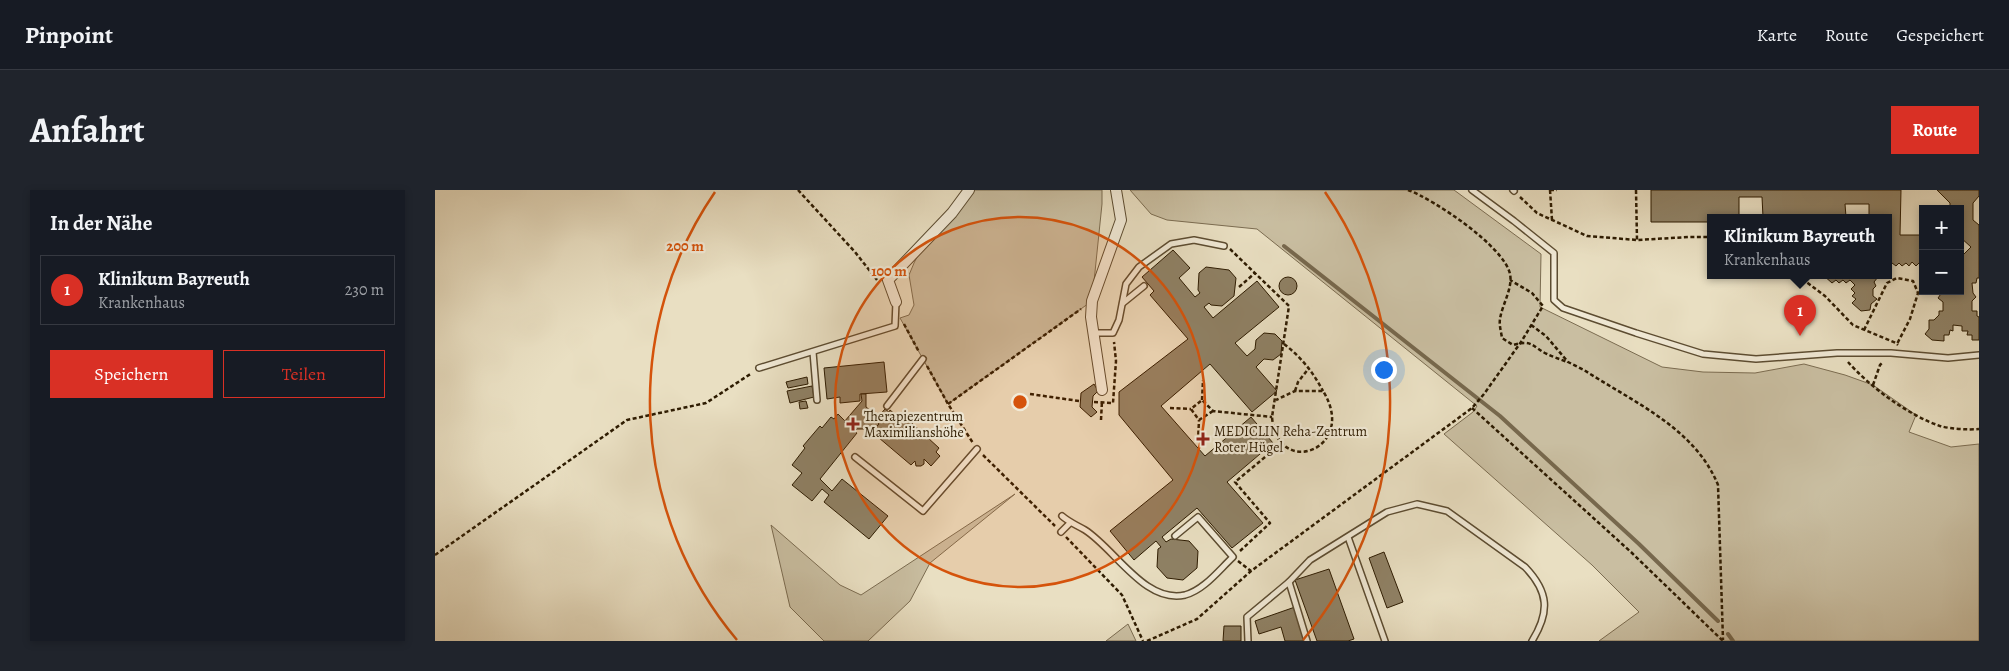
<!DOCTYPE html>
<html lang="de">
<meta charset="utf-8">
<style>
:root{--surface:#171b24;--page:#20242c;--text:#f1f3f6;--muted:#9ea1a6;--line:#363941;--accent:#d93025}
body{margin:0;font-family:Alegreya,serif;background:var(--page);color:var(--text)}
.controls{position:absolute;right:15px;top:15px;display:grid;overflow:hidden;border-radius:0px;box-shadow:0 2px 8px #0003}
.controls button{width:45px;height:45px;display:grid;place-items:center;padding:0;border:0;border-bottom:1px solid var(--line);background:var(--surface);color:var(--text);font:25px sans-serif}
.you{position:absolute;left:948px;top:179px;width:18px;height:18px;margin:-12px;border:4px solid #fff;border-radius:50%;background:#1a73e8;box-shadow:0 0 0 8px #1a73e833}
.badge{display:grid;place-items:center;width:32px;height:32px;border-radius:50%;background:var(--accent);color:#fff;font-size:16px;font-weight:700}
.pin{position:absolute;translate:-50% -41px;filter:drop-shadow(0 1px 2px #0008)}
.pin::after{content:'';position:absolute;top:26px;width:18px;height:15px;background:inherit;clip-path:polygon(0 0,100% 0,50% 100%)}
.popup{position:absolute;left:1272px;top:24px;width:185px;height:65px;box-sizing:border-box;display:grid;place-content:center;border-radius:0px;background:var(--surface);filter:drop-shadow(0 1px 4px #0005);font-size:16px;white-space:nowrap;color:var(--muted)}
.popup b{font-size:19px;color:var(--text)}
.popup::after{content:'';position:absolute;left:50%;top:100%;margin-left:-10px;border:10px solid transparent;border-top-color:var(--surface)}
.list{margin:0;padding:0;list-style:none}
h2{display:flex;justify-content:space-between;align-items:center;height:65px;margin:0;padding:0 20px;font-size:21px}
h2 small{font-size:16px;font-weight:400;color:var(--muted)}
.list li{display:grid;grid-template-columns:32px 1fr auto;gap:15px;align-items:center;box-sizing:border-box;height:70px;margin:0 10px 10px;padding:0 10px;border:1px solid var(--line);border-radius:0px}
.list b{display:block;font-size:19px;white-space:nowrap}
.list p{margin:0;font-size:16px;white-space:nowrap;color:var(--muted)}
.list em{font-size:16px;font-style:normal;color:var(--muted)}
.actions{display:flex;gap:10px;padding:15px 20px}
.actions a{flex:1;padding:11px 0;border:1px solid var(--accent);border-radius:0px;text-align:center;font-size:18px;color:var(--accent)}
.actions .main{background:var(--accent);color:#fff}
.map{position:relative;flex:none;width:1544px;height:451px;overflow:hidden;border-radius:0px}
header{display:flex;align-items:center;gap:30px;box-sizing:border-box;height:70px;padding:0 25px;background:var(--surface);border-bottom:1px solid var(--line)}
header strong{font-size:24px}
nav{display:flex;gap:28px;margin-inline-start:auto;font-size:18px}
.intro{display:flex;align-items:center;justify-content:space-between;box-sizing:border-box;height:120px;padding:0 30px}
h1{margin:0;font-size:35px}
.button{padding:12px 22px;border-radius:0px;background:var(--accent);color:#fff;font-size:18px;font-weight:700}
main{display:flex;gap:30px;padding:0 30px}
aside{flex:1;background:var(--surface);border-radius:0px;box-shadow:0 2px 8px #0003}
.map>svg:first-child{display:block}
</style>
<header>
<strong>Pinpoint</strong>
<nav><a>Karte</a><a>Route</a><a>Gespeichert</a></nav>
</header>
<div class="intro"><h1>Anfahrt</h1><a class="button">Route</a></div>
<main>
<aside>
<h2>In der Nähe<small></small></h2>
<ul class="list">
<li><span class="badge">1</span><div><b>Klinikum Bayreuth</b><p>Krankenhaus</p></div><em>230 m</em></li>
</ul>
<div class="actions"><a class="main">Speichern</a><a>Teilen</a></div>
</aside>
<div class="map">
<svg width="1544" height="451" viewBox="0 0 1544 451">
<rect width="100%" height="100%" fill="#e9dfc2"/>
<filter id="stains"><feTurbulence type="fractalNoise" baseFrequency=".004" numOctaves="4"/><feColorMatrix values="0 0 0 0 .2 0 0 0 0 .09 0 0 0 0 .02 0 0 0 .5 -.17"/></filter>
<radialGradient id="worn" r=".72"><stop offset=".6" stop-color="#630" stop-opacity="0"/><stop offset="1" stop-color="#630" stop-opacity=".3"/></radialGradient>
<g fill="#c9bea1" stroke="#7b6c51">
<polygon points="534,0 667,0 667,14 657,111 513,214 465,128 474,125 479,115 474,85 479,73 489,53"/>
<polygon points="695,0 1019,0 1106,64 1105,117 1227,177 1268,182 1320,183 1369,174 1410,185 1438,195 1481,225 1474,242 1516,257 1544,254 1544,451 1164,451 1204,422 1157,375 1009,244 1038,222 1042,216 822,39 732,30 716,24"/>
<polygon points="580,304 495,373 475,411 433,451 389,451 355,417 336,335 405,395 426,405"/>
<polygon points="693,434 701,451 671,451"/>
</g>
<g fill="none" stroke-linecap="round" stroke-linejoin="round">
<g stroke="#77684d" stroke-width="4">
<polyline points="849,56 1065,226 1204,354 1283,431"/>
<polyline points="1293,444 1298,451"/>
</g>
</g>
<g fill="#8f8165" stroke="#2d1b01">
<polygon points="1216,0 1466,0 1465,45 1488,45 1488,73 1485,72 1481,76 1477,72 1474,76 1471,73 1467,76 1464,73 1461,76 1457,73 1454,77 1454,27 1434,27 1434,14 1410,14 1411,27 1328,27 1327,7 1304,7 1304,27 1276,27 1276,32 1216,32"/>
<polygon points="1502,0 1544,0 1544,6 1538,13 1538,30 1544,35 1544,88 1542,88 1541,93 1537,93 1538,103 1541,107 1537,111 1537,121 1542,121 1542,126 1544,127 1544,150 1537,150 1537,145 1532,145 1533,141 1527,141 1527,136 1518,135 1518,141 1515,140 1514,145 1509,145 1509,151 1497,150 1490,144 1494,139 1494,130 1499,130 1504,125 1504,121 1508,121 1508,112 1503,108 1508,101 1525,101 1525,68 1536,57 1525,47 1525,19 1515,19 1515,13"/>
<polygon points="738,60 755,78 744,88 760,107 765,103 763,100 764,83 771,77 794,80 801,88 799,106 787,116 776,115 774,113 769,117 778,128 822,91 844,117 800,153 812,166 820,159 821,150 829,143 840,144 847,151 846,164 838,170 829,169 821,177 842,201 817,222 775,174 726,216 770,266 816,227 838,253 792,292 828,333 797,358 762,318 727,347 731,352 736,349 754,351 763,361 762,378 748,390 732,388 722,377 723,359 726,357 721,351 699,370 675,341 738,290 684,225 684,202 753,149 715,105 719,101 707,87"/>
<polygon points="1388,85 1449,85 1443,87 1439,92 1441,96 1438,99 1438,106 1442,109 1436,114 1435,120 1426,121 1417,113 1421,109 1417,106 1420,103 1416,99 1420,95 1415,90 1411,93 1408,90 1404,93 1401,90 1397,93"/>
<circle cx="853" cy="96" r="9"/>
<polygon points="449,172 452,202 425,204 425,211 405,213 405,207 392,209 389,178"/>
<polygon points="372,187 373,194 353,198 351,192"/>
<polygon points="659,194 663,201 658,206 657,217 662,222 656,227 645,217 646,203"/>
<polygon points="377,196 379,207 355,213 352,201"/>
<polygon points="426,204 431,204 431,217 444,227 440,230 444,234 437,242 434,239 422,239 420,241 409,232 427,211"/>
<polygon points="371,211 373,218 365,219 364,212"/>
<polygon points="450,219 454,222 455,220 466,229 469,226 504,258 501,262 505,266 496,276 489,269 489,274 486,276 481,276 480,271 476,275 437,242 444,234 440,230"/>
<polygon points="403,224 410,231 409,232 422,243 385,289 397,301 407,289 453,326 434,349 389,312 394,305 387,299 377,311 357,295 367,283 357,275 370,258 368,256 385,236 387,238 396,227 399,229"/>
<polygon points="949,362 968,412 952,418 934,368"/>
<polygon points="894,379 919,449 913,451 882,451 860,390"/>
<polygon points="860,417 871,451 850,451 846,437 824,444 820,431"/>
<polygon points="789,436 806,436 806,451 788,451"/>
</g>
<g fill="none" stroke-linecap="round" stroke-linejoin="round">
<g stroke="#5c4c31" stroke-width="8">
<g id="lane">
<polyline points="1037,0 1079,31 1119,63 1119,110 1128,118 1201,143 1268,164 1321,169 1402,163 1456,163 1513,168 1544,165"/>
<polyline points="1078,0 1079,1"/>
<polyline points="688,113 709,96"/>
<polyline points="659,143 678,143 684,130 691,94 704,77 736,54 759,50 789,56"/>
<polyline points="378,162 382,210"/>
<polyline points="324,178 460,136 461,112"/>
<polyline points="452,216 488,169"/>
<polyline points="420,267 488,321 542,259"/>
<path d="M627,326C635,333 642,335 650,340C680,359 710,414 750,405C769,400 784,380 798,367L763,327L740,346"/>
<polyline points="626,342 635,333"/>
<polyline points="913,347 950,451"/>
<path d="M854,392L875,370L952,322L982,314L1012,321L1090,377C1114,402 1115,422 1097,451"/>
<polyline points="813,451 812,427 854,392 872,451"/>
</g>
</g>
<g stroke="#5c4c31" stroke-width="12">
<g id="street">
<polyline points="461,112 453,90 517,23 534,0"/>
<polyline points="667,200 656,127 657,111 686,30 681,0"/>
</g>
</g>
<g stroke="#2d1b01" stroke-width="2.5" stroke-dasharray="4 2.5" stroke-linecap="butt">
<polyline points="363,0 420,62 442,90"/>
<path d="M973,0C998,9 1069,56 1075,84C1078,98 1067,115 1065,129C1064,135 1066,141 1067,148L1078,155C1098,149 1097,157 1112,164C1118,167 1125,169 1132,172"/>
<polyline points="1115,0 1117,30"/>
<polyline points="1115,0 1122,0"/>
<polyline points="1201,0 1202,50"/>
<polyline points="1085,7 1102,23 1152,46 1202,50 1254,47 1276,47"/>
<path d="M795,59L854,116L837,227C842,290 924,259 888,201H860L841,210"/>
<polyline points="1362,85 1390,106 1418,135 1461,153 1463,155"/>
<polyline points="804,97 820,83"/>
<polyline points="469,134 484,162"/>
<path d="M1096,135L1111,146L1133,172L1149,180C1198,212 1260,238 1283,295L1288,450"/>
<polyline points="1429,140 1452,93 1462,88 1478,91 1483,103 1475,129 1462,154"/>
<path d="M849,154C866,167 878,182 888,201"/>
<path d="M1413,172C1435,197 1473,225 1505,236C1516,239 1533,240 1544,239"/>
<polyline points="492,176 513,214 538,253"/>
<polyline points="1438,195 1445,175 1448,172"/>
<polyline points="860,201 863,192 874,178"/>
<polyline points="595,204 644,211"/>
<polyline points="767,210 768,190"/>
<polyline points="659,212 678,213 681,171 679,152"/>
<polyline points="513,214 646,119"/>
<polyline points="735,218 756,219"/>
<polyline points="1037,218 1197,363 1288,451"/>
<polyline points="778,221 764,230 756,219 767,210 778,221 837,227"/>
<polyline points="666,230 667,211"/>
<polyline points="763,251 764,230"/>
<polyline points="548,265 620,336"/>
<polyline points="631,347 687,405 708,451"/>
<polyline points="805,361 835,333 800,292 847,253"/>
<polyline points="0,365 192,230 271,213 317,183"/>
<polyline points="803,371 816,381"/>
<polyline points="712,451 762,429 816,381 1037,218 1049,204 1086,152 1108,116 1097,103 1075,90"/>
</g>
<use href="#lane" stroke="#f1ead7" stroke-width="5"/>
<use href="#street" stroke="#f1ead7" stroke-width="10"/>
</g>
<circle cx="585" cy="212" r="185" fill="#d5530b" fill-opacity=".12"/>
<g fill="none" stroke="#d5530b" stroke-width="2.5">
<circle cx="585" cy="212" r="185"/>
<path d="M302 450A370 370 0 0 1 280 2M890 2A370 370 0 0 1 868 450"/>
</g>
<g fill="#8f2418" stroke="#f1ead7" stroke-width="2">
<path d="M415.5 226.5h5v5h5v5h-5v5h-5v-5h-5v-5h5z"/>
<path d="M765.5 241.5h5v5h5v5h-5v5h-5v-5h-5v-5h5z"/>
</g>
<g text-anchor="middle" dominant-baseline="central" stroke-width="4.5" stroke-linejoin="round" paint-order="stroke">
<g font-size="14" fill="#2d1b01" stroke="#f1ead7" text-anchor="start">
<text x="429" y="226">Therapiezentrum<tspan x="429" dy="16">Maximilianshöhe</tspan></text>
<text x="779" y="241">MEDICLIN Reha-Zentrum<tspan x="779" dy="16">Roter Hügel</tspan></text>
</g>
</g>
<circle cx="585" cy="212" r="8" fill="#d5530b" stroke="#f1ead7" stroke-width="2.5"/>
<g font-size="15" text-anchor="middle" font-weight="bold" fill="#d5530b" stroke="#f1ead7" stroke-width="4.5" stroke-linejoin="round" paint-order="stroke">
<text x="250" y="61">200 m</text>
<text x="454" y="86">100 m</text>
</g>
<rect width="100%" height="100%" filter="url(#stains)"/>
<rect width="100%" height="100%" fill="url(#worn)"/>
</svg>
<div class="controls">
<button>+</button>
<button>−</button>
</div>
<div class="you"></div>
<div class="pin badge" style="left:1365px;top:146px">1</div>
<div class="popup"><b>Klinikum Bayreuth</b>Krankenhaus</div>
</div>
</main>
